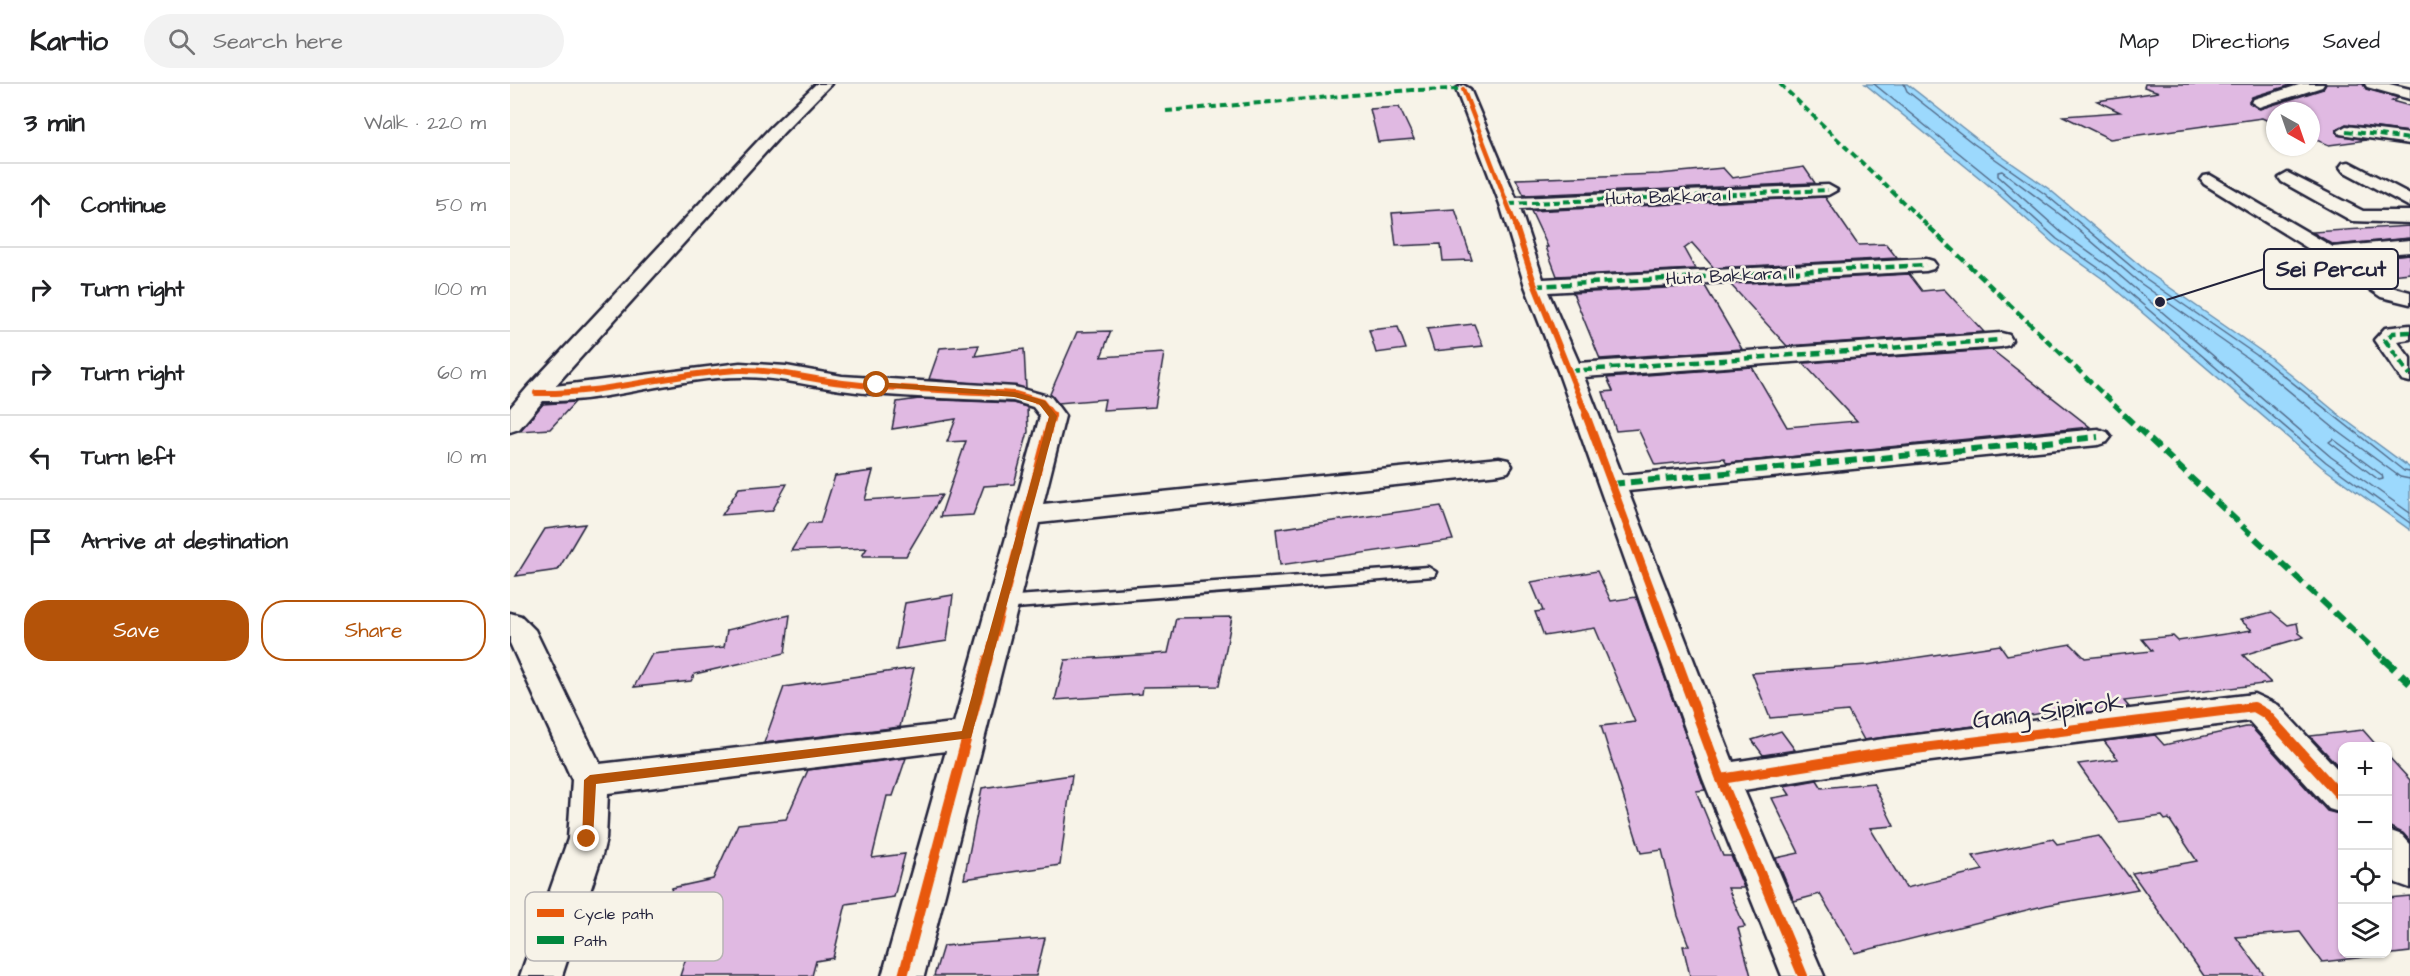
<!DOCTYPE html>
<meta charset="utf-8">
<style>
:root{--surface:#fff;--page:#f2f2f2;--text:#202124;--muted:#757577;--line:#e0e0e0;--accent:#b45309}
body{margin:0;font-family:"Architects Daughter",sans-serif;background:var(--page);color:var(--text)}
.controls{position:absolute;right:18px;bottom:18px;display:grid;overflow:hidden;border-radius:12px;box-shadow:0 2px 4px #0004}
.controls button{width:54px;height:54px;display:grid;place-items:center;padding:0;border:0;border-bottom:2px solid var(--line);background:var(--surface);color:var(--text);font:30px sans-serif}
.compass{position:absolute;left:1756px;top:18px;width:54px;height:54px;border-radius:50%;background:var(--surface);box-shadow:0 2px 4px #0004;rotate:140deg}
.stop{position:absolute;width:18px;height:18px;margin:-14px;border:4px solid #b45309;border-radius:50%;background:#fff}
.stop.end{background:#b45309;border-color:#fff;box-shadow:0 2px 6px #0008}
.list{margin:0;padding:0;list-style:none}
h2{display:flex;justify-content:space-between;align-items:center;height:78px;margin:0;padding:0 24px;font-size:26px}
h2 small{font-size:20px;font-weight:400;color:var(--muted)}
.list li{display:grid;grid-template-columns:39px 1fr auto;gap:18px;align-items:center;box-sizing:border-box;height:84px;padding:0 24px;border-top:2px solid var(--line)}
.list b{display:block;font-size:22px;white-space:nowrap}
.list em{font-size:20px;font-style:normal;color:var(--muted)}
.actions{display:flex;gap:12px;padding:18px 24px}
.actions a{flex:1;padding:14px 0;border:2px solid var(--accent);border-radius:24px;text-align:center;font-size:21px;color:var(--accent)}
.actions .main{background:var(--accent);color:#fff}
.icon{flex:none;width:33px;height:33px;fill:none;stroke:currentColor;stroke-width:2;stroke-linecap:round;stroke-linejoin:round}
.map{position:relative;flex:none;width:1900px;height:892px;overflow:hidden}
header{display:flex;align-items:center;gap:36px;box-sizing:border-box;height:84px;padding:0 30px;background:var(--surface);border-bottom:2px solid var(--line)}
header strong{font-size:28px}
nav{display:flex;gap:33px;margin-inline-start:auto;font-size:21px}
.search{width:420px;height:54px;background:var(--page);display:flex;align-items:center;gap:15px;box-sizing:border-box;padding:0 21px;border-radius:33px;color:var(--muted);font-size:22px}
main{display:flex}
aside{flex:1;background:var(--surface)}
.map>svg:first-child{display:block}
</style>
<header>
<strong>Kartio</strong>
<div class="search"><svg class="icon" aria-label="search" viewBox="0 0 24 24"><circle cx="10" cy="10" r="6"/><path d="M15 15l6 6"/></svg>Search here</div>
<nav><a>Map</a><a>Directions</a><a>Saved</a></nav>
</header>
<main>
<aside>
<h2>3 min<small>Walk · 220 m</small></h2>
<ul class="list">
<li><svg class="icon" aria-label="ahead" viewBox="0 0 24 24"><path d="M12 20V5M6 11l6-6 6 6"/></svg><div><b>Continue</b></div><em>50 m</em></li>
<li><svg class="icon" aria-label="right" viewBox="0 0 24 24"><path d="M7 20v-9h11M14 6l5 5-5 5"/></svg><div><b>Turn right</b></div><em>100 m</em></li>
<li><svg class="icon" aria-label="right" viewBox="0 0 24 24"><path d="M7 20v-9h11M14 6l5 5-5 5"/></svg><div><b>Turn right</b></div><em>60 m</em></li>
<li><svg class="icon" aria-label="left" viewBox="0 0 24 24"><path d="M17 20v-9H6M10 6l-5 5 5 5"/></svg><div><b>Turn left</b></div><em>10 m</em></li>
<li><svg class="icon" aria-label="arrive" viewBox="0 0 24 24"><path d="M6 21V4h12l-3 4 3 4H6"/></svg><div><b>Arrive at destination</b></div></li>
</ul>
<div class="actions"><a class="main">Save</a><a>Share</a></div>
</aside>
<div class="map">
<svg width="1900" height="892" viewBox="0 0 1900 892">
<rect width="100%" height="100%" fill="#f7f3e8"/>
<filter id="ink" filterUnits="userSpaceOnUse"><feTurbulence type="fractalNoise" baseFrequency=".0167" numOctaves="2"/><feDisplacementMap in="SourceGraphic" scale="12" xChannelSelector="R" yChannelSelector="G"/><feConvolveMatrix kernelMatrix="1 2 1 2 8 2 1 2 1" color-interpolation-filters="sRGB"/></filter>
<g filter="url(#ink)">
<polygon fill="#9cd9fd" stroke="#6b90af" stroke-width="1.5" points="1355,0 1397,0 1467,55 1539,105 1639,189 1758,272 1834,335 1900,384 1900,446 1812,383 1593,195 1543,159 1477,100"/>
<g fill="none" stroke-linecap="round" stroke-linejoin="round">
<g stroke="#536b89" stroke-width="1.5">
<polyline points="1364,0 1481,95 1547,155 1597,190 1816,378 1900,439"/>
<polyline points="1394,0 1397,7 1464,60 1535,110 1635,194 1755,277 1894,387 1900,388"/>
<polygon points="1823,355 1872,391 1873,395 1869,396 1819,358"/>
<polyline points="1900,395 1890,393 1825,345 1750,283 1630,199 1552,132 1492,87 1488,88 1488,92 1552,149 1602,185 1821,373 1900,429"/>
</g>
</g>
<g fill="#e0b9e2" stroke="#22223b" stroke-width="1.5">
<polygon points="1635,0 1784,0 1742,13 1739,18 1750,25 1813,5 1816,0 1853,0 1856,5 1889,14 1882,17 1900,22 1900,48 1836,40 1827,45 1828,51 1857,56 1819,61 1801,54 1801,27 1765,27 1765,40 1752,34 1600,55 1553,32 1610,28 1587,17 1649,8 1634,3"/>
<polygon points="889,23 904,55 868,58 860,25"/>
<polygon points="1294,83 1305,99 1014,111 1006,95 1149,90 1213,84 1222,94"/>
<polygon points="1315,113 1348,161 1376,160 1387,174 1204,184 1182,159 1174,165 1185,185 1047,192 1036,163 1038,163 1021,127"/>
<polygon points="945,125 962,176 933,177 931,160 886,162 882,129"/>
<polygon points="1900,142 1900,154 1824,161 1802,148"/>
<polygon points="1900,170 1900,189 1871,192 1846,175"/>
<polygon points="1399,190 1412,207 1434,205 1474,248 1277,262 1220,200"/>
<polygon points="1195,202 1232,265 1090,275 1063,209"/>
<polygon points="964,240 973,262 924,267 917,245"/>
<polygon points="888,243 896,265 866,269 859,246"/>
<polygon points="601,247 591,273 654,269 645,323 593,326 595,315 548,319 540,310 567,248"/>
<polygon points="469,261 465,272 514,265 516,304 419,295 430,264"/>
<polygon points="1482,266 1580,343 1217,379 1214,374 1145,381 1128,345 1106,347 1093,308 1103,307 1097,294 1242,283 1277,343 1347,337 1293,279"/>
<polygon points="409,315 503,319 517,323 518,348 504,400 474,402 463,431 430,433 456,357 437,358 446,335 382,345 387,318"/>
<polygon points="65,318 40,345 10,347 33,320"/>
<polygon points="363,387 355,416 432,411 396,472 352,472 357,464 281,467 298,439 310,439 325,392"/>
<polygon points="277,400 262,427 212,431 229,404"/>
<polygon points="931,422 943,456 770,481 766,445"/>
<polygon points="75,440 48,486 6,492 35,445"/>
<polygon points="1087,487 1101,517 1126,513 1195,706 1186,707 1213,772 1221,772 1234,804 1218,804 1235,843 1228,844 1241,892 1180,892 1173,862 1179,862 1168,832 1152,766 1131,769 1091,642 1125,638 1085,544 1034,552 1025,528 1033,527 1021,498"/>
<polygon points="443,511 437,557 386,565 395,519"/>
<polygon points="1762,528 1778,541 1787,539 1789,549 1794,553 1733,571 1761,599 1614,617 1619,623 1572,629 1569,625 1549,628 1547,626 1464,642 1354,656 1338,627 1260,634 1242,589 1357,581 1490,561 1497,571 1561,560 1575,574 1642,567 1632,555 1663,552 1668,557 1742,546 1730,536"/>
<polygon points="280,531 275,569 185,590 181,597 124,603 142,570 214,563 217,546"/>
<polygon points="722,533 709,602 633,603 632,610 545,616 555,576 658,569 666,534"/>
<polygon points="404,584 390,643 254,659 274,603"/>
<polygon points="1736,643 1741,643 1817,727 1833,731 1833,870 1878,870 1878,814 1900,812 1900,868 1812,878 1790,848 1726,853 1755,892 1694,892 1622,789 1687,777 1659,735 1655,736 1652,732 1609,738 1568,680 1608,675 1594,657 1645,651 1654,661"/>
<polygon points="1853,646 1868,663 1833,663 1833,687 1800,652"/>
<polygon points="1271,647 1285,666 1253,671 1242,656"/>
<polygon points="1878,672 1900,696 1900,757 1893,749 1878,742"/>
<polygon points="396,674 383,712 377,712 362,774 395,770 384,813 336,820 323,874 306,877 302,892 170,892 187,840 147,849 162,804 203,795 228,740 276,735 298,686"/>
<polygon points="562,691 550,781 454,795 472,704"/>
<polygon points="1307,696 1312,704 1363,699 1384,742 1360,744 1396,804 1473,786 1463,772 1543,755 1547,760 1589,752 1628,805 1537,821 1345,869 1310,810 1284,817 1266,774 1289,769 1262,714 1280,711 1274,702"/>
<polygon points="535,854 526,892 424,892 433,862"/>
</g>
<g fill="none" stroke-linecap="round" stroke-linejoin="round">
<g stroke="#22223b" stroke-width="5">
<polygon id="service" points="918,483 926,488 924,492 493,525 487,523 485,519 487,515 493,513"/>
</g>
<g stroke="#22223b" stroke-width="5">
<g id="minor">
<path d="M306,0H321L273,49L45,302L230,279L276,282L332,292L505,303L541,313L555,332L533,420L989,374L998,376L1002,382L998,388L989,390L529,439L414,892H372L436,667L98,709L96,755L92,771L52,892H10L58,755L62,696L0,559V529L11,532L25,546L90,680L444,639L530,332L523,323L503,317C446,314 387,314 331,306C297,301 265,293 231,293C165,293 99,319 33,317L9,345L0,348V324L17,304L261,43Z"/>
<polygon points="1792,0 1814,0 1812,3 1749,23 1741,18 1744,15"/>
<polygon points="1855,0 1879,0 1900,5 1900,15 1857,3"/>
<polygon points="953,1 960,5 1006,114 1318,101 1327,106 1318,111 1010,125 1033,195 1416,175 1423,177 1426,181 1423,185 1416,187 1038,208 1069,279 1491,249 1499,251 1502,256 1499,261 1491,263 1074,293 1112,391 1588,345 1597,348 1601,353 1597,358 1588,361 1118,407 1223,678 1373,655 1744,610 1768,621 1832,690 1832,729 1819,725 1739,637 1373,683 1234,706 1314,892 1272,892 1193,695 1048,287 1015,202 990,120 946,5"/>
<polygon points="1836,42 1900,50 1900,60 1830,50 1828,47"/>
<polygon points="1839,78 1900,110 1900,123 1833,87 1830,83 1833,79"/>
<polygon points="1778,89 1853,127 1900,127 1900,139 1842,137 1772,98 1769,94"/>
<polygon points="1700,91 1823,163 1900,156 1900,168 1839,173 1885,204 1900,208 1900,220 1871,213 1812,173 1694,100 1691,96 1694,92"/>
<polygon points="1900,241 1900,255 1887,257 1900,274 1900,298 1892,296 1864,256 1875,244"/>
<polygon points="1878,746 1892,751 1900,760 1900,804 1886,799 1878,789"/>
</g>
</g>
<use href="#service" fill="#f7f3e8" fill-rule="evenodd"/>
<use href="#minor" fill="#f7f3e8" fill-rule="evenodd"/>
<g stroke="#00873e" stroke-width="4" stroke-dasharray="7 4" stroke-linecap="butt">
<polyline points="1270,0 1421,145"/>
<polyline points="656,27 902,6 953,5"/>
<polyline points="1836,47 1900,55"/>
<polyline points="999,120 1318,106"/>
</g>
<g stroke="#00873e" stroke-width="4.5" stroke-dasharray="9 4.5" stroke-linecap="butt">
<polyline points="1419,143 1616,332"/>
<polyline points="1025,202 1416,181"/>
<polyline points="1900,248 1883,249 1875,256 1900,291"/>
<polyline points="1060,287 1491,256"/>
</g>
<g stroke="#00873e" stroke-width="6" stroke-dasharray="12 6" stroke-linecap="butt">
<polyline points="1614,331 1875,576"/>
<polyline points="1102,400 1588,353"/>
</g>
<polyline stroke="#00873e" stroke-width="8" stroke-dasharray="16 8" stroke-linecap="butt" points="1873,574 1900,599"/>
<g stroke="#f7f3e8" stroke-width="7">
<polyline id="cycleway-far3" points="953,5 1007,145"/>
</g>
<g stroke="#f7f3e8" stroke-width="9">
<g id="cycleway-far2">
<polyline points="1006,143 1025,202 1077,332"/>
<path d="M26,309C94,311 161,289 229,286C264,285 298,295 333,299C390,306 448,306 505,310L532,318L543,332"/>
</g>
</g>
<g stroke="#f7f3e8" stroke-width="11">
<g id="cycleway-far1">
<polyline points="1076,331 1167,576"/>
<polyline points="478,576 542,331"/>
</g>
</g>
<g stroke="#f7f3e8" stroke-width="14">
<g id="cycleway">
<polyline points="1166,574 1211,695 1293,892"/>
<polyline points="1211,695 1373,669 1744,623 1756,630 1832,714"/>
<polyline points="393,892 478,574"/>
</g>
</g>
<use href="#cycleway-far3" stroke="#e8590c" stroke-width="4.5"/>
<use href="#cycleway-far2" stroke="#e8590c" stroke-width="6"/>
<use href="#cycleway-far1" stroke="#e8590c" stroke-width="8"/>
<use href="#cycleway" stroke="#e8590c" stroke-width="10"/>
</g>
</g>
<polygon fill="#b45309" points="367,298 505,308 535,317 547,332 461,654 86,700 83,755 81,759 72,759 74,696 80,691 452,647 539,333 529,320 504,313 364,302"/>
<g text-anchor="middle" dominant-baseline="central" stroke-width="5" stroke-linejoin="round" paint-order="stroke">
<g font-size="18" fill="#22223b" stroke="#f7f3e8">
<text transform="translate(1158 113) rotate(-2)">Huta Bakkara I</text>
<text transform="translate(1220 192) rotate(-3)">Huta Bakkara II</text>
</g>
<g font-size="26" fill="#22223b" stroke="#f7f3e8">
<text transform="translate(1538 627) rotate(-7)">Gang Sipirok</text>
</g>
</g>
<rect x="15" y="808" width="198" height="69" rx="9" fill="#f7f3e8" stroke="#b7b4b4" stroke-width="1.5"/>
<rect x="27" y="825" width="27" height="8" fill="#e8590c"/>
<rect x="27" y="852" width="27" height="8" fill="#00873e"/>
<g font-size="16" fill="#22223b">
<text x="64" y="835">Cycle path</text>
<text x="64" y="862">Path</text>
</g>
<path fill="none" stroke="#22223b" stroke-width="2" d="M1650 218L1754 185"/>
<circle fill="#22223b" stroke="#f7f3e8" stroke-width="2" cx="1650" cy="218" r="6"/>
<rect fill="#f7f3e8" stroke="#22223b" stroke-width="2" x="1754" y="165" width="134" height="40" rx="6"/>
<g font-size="22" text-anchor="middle" font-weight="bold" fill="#22223b">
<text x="1821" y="192">Sei Percut</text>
</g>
</svg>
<div class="controls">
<button>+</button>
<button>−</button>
<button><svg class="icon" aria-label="locate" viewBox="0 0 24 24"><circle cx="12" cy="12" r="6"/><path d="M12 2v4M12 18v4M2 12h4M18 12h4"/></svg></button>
<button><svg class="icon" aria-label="layers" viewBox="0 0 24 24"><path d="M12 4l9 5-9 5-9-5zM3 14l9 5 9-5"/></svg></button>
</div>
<svg class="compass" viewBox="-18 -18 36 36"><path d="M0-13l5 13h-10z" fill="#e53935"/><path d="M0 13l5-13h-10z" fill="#757577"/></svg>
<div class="stop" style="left:367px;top:301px"></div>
<div class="stop end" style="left:77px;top:755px"></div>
</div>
</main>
